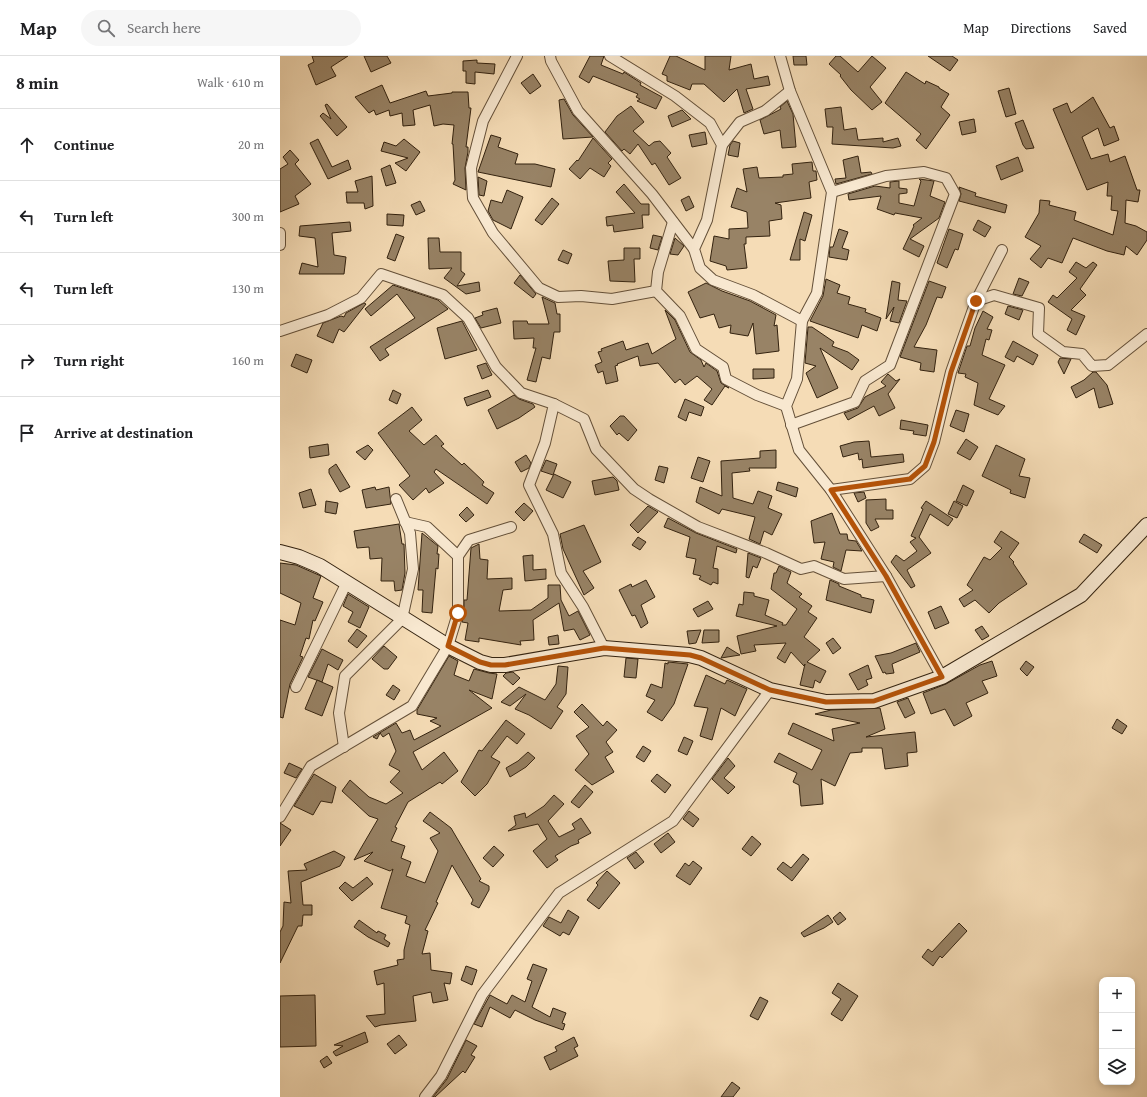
<!DOCTYPE html>
<meta charset="utf-8">
<style>
:root{--surface:#fff;--page:#f6f6f6;--text:#202124;--muted:#757577;--line:#e0e0e0}
body{margin:0;font-family:"Gentium Book Plus",serif;background:var(--page);color:var(--text)}
.controls{position:absolute;right:12px;bottom:12px;display:grid;overflow:hidden;border-radius:8px;box-shadow:0 2px 6px #0003}
.controls button{width:36px;height:36px;display:grid;place-items:center;padding:0;border:0;border-bottom:1px solid var(--line);background:var(--surface);color:var(--text);font:20px sans-serif}
.stop{position:absolute;width:12px;height:12px;margin:-9px;border:3px solid #b45309;border-radius:50%;background:#fff}
.stop.end{background:#b45309;border-color:#fff;box-shadow:0 1px 4px #0008}
.list{margin:0;padding:0;list-style:none}
h2{display:flex;justify-content:space-between;align-items:center;height:52px;margin:0;padding:0 16px;font-size:17px}
h2 small{font-size:13px;font-weight:400;color:var(--muted)}
.list li{display:grid;grid-template-columns:26px 1fr auto;gap:12px;align-items:center;box-sizing:border-box;height:72px;padding:0 16px;border-top:1px solid var(--line)}
.list b{display:block;font-size:15px;white-space:nowrap}
.list em{font-size:13px;font-style:normal;color:var(--muted)}
.icon{flex:none;width:22px;height:22px;fill:none;stroke:currentColor;stroke-width:2;stroke-linecap:round;stroke-linejoin:round}
.map{position:relative;flex:none;width:867px;height:1041px;overflow:hidden}
header{display:flex;align-items:center;gap:24px;box-sizing:border-box;height:56px;padding:0 20px;background:var(--surface);border-bottom:1px solid var(--line)}
header strong{font-size:19px}
nav{display:flex;gap:22px;margin-inline-start:auto;font-size:14px}
.search{width:280px;height:36px;background:var(--page);display:flex;align-items:center;gap:10px;box-sizing:border-box;padding:0 14px;border-radius:22px;color:var(--muted);font-size:15px}
main{display:flex}
aside{flex:1;background:var(--surface)}
.map>svg:first-child{display:block}
</style>
<header>
<strong>Map</strong>
<div class="search"><svg class="icon" aria-label="search" viewBox="0 0 24 24"><circle cx="10" cy="10" r="6"/><path d="M15 15l6 6"/></svg>Search here</div>
<nav><a>Map</a><a>Directions</a><a>Saved</a></nav>
</header>
<main>
<aside>
<h2>8 min<small>Walk · 610 m</small></h2>
<ul class="list">
<li><svg class="icon" aria-label="ahead" viewBox="0 0 24 24"><path d="M12 20V5M6 11l6-6 6 6"/></svg><div><b>Continue</b></div><em>20 m</em></li>
<li><svg class="icon" aria-label="left" viewBox="0 0 24 24"><path d="M17 20v-9H6M10 6l-5 5 5 5"/></svg><div><b>Turn left</b></div><em>300 m</em></li>
<li><svg class="icon" aria-label="left" viewBox="0 0 24 24"><path d="M17 20v-9H6M10 6l-5 5 5 5"/></svg><div><b>Turn left</b></div><em>130 m</em></li>
<li><svg class="icon" aria-label="right" viewBox="0 0 24 24"><path d="M7 20v-9h11M14 6l5 5-5 5"/></svg><div><b>Turn right</b></div><em>160 m</em></li>
<li><svg class="icon" aria-label="arrive" viewBox="0 0 24 24"><path d="M6 21V4h12l-3 4 3 4H6"/></svg><div><b>Arrive at destination</b></div></li>
</ul>
</aside>
<div class="map">
<svg width="867" height="1041" viewBox="0 0 867 1041">
<rect width="100%" height="100%" fill="#f5dcb6"/>
<filter id="stains"><feTurbulence type="fractalNoise" baseFrequency=".005" numOctaves="4"/><feColorMatrix values="0 0 0 0 .2 0 0 0 0 .09 0 0 0 0 .02 0 0 0 .5 -.17"/></filter>
<radialGradient id="worn" r=".72"><stop offset=".6" stop-color="#630" stop-opacity="0"/><stop offset="1" stop-color="#630" stop-opacity=".3"/></radialGradient>
<g fill="#988366" stroke="#33220f">
<polygon points="32,0 68,0 51,11 56,20 36,29 28,9 34,6"/>
<polygon points="84,0 107,0 111,7 91,16"/>
<polygon points="310,0 324,0 321,9 343,18 344,16 361,27 360,29 382,41 376,53 357,45 360,43 356,41 358,38 313,20 309,27 299,21"/>
<polygon points="390,0 396,0 425,14 425,0 451,0 449,14 471,8 474,23 488,20 490,29 466,33 473,53 464,57 457,33 444,46 424,28 412,28 410,34 387,25 387,20 382,18"/>
<polygon points="513,0 526,0 527,9 514,9"/>
<polygon points="556,0 560,0 578,16 592,0 606,12 590,31 602,46 592,54 571,34 560,20 561,19 549,8"/>
<polygon points="648,0 672,0 678,4 670,15"/>
<polygon points="197,4 197,7 215,8 214,18 195,16 195,28 186,27 186,15 183,15 183,5"/>
<polygon points="626,16 645,28 646,25 659,31 659,32 669,38 661,51 670,59 646,93 636,84 641,78 605,47"/>
<polygon points="253,18 261,30 250,38 241,27"/>
<polygon points="102,29 110,47 146,35 148,40 172,37 172,36 188,36 189,52 191,52 186,91 188,91 188,96 185,112 186,134 173,128 175,124 173,88 172,88 174,69 163,68 154,70 150,49 133,54 135,69 123,70 122,57 110,60 109,54 96,59 94,54 89,57 75,41"/>
<polygon points="729,32 736,58 726,61 718,35"/>
<polygon points="813,41 830,72 834,70 839,84 824,90 818,72 802,81 811,103 828,98 830,106 845,100 857,134 860,134 858,146 846,144 845,167 856,170 867,176 867,184 857,199 846,190 844,199 827,195 793,182 782,207 768,202 761,212 750,203 761,190 745,181 759,157 760,144 770,145 769,149 796,156 794,164 833,179 838,155 831,154 832,140 827,140 828,126 807,134 773,53 787,47 791,57"/>
<polygon points="284,43 293,59 313,81 283,83 279,44"/>
<polygon points="507,45 513,58 516,91 502,92 500,74 484,78 480,64 501,53 500,51"/>
<polygon points="47,48 67,71 57,80 40,60 43,57 51,63 45,49"/>
<polygon points="351,50 364,66 353,75 369,90 374,86 380,85 391,97 387,101 401,122 389,129 375,107 372,109 358,88 350,98 344,93 342,95 325,76 337,60"/>
<polygon points="561,51 564,74 576,72 578,84 603,82 603,86 618,82 621,90 613,92 552,88 553,71 547,71 545,53"/>
<polygon points="402,54 411,63 392,71 388,60"/>
<polygon points="694,63 696,76 682,79 679,66"/>
<polygon points="743,64 754,92 746,93 743,89 735,67"/>
<polygon points="425,76 427,88 412,91 409,79"/>
<polygon points="211,79 221,82 218,91 238,98 235,108 255,108 275,113 271,131 198,116"/>
<polygon points="313,82 332,103 328,107 331,110 324,121 310,112 300,123 289,113 297,104 298,105"/>
<polygon points="38,83 52,111 68,104 71,113 48,123 30,87"/>
<polygon points="124,83 140,96 126,115 115,107 128,102 101,95 104,86 116,90"/>
<polygon points="453,85 460,87 458,101 448,99 450,89"/>
<polygon points="10,94 19,104 15,108 31,128 15,140 19,148 0,156 0,113 8,108 3,101"/>
<polygon points="578,100 581,117 591,116 592,118 556,128 555,123 566,122 563,104"/>
<polygon points="738,101 743,115 721,124 716,110"/>
<polygon points="532,106 533,115 536,115 537,124 529,126 531,142 495,147 501,149 502,163 489,165 490,180 466,181 466,188 464,188 467,212 447,214 446,210 430,205 434,180 449,183 449,173 468,172 467,156 451,151 457,132 467,136 463,113 477,111 479,122 503,121 503,119 513,118 512,108"/>
<polygon points="110,109 116,127 106,130 101,113"/>
<polygon points="92,120 93,150 85,153 84,147 67,147 66,136 78,136 75,125"/>
<polygon points="198,121 207,125 204,140 199,139"/>
<polygon points="639,123 654,125 650,140 665,146 659,162 630,183 644,190 639,201 623,193 634,170 633,169 642,162 615,157 614,159 597,153 601,140 569,144 568,138 595,130 610,132 610,126 619,125 619,132 627,133 627,137 619,138 619,147 634,150 641,125"/>
<polygon points="344,128 361,148 369,148 369,159 362,159 363,172 334,176 333,169 327,170 326,161 355,157 336,136"/>
<polygon points="679,131 696,137 695,140 727,149 725,157 679,145 681,138"/>
<polygon points="227,134 243,141 231,173 213,164 208,155 211,144 222,147"/>
<polygon points="409,140 414,151 406,155 401,144"/>
<polygon points="272,142 279,148 262,169 255,164"/>
<polygon points="140,145 145,155 136,159 131,149"/>
<polygon points="524,156 532,159 525,185 520,183 520,204 510,204"/>
<polygon points="107,158 124,159 123,170 107,169"/>
<polygon points="698,164 711,171 705,181 693,174"/>
<polygon points="70,166 71,175 52,177 54,199 66,201 64,218 19,218 22,207 38,211 35,182 19,180 20,170"/>
<polygon points="559,173 568,176 562,192 569,194 567,204 549,201 550,191 553,191"/>
<polygon points="669,173 683,178 678,194 675,193 667,212 657,207"/>
<polygon points="116,178 124,181 115,205 107,202"/>
<polygon points="373,179 382,181 378,194 370,192"/>
<polygon points="148,182 159,182 160,196 181,196 181,215 185,218 177,230 199,226 200,235 186,238 164,222 172,212 149,213"/>
<polygon points="395,182 404,190 398,199 390,198"/>
<polygon points="344,192 360,192 360,203 354,203 355,226 330,225 328,205 344,204"/>
<polygon points="283,194 292,198 288,208 278,204"/>
<polygon points="796,206 806,212 813,206 817,209 800,233 806,239 791,254 805,260 796,279 787,274 792,263 768,246 773,239 777,242 797,222 789,216"/>
<polygon points="240,219 256,238 253,242 234,227"/>
<polygon points="739,222 749,226 742,240 733,238"/>
<polygon points="546,223 560,229 557,237 570,241 568,248 586,253 585,256 601,262 597,275 582,269 578,282 530,265 543,240"/>
<polygon points="612,225 620,227 618,244 627,245 619,267 610,265 614,251 606,263"/>
<polygon points="649,225 666,231 662,242 657,241 646,269 634,291 657,294 654,316 640,314 641,307 620,301"/>
<polygon points="426,227 442,235 470,245 496,259 494,270 497,269 499,295 476,298 473,267 468,280 450,277 451,269 439,272 434,258 420,262 408,236"/>
<polygon points="113,229 158,244 168,253 105,293 109,299 100,305 90,291 135,262 117,238 91,260 85,253"/>
<polygon points="262,241 275,247 277,258 280,258 280,276 274,276 270,303 262,301 256,326 247,324 256,292 253,292 254,282 234,283 233,265 247,265 248,268 269,268"/>
<polygon points="84,247 86,248 64,276 59,273 53,287 37,280 43,267 61,260 64,261 66,257"/>
<polygon points="728,250 743,254 739,264 725,258"/>
<polygon points="217,252 221,267 201,272 195,262 203,259 202,256"/>
<polygon points="385,254 395,264 410,296 421,304 424,311 426,307 437,315 441,327 449,332 445,330 432,349 424,344 432,333 417,320 405,329 400,323 395,327 378,307 360,310 358,300 337,308 338,309 335,310 338,325 326,328 323,315 318,317 315,309 322,306 318,296 322,295 321,293 343,285 346,294 368,287 372,298 396,283"/>
<polygon points="703,255 713,261 707,273 712,274 709,284 706,283 702,299 725,309 709,343 725,350 718,359 694,349 698,327 685,321 686,318 678,317 687,290 690,290 695,272"/>
<polygon points="182,265 197,294 165,303 157,272"/>
<polygon points="528,271 532,271 554,286 552,290 568,296 579,304 572,314 540,292 558,332 537,342 526,317 536,310 525,307"/>
<polygon points="733,285 758,299 753,309 737,300 734,306 725,301"/>
<polygon points="16,298 32,304 27,317 11,310"/>
<polygon points="780,302 791,303 784,318 778,306"/>
<polygon points="206,307 212,319 202,323 197,310"/>
<polygon points="473,313 494,313 494,322 473,323"/>
<polygon points="813,316 816,316 827,329 833,348 819,352 814,332 796,342 791,331 804,324"/>
<polygon points="608,318 616,325 620,323 608,338 615,352 599,360 594,350 568,364 564,357 578,352 585,341 606,330 601,326"/>
<polygon points="113,334 121,338 117,348 109,344"/>
<polygon points="208,334 211,341 187,350 184,342"/>
<polygon points="234,339 239,343 253,348 255,351 239,362 217,373 208,354"/>
<polygon points="405,343 424,351 421,360 409,356 406,365 398,361"/>
<polygon points="132,351 142,364 129,375 144,389 156,379 164,388 161,390 182,409 184,407 204,426 202,429 214,437 207,448 156,413 154,416 164,427 149,437 146,432 133,444 119,429 130,420 98,377"/>
<polygon points="676,354 689,358 684,376 670,370"/>
<polygon points="340,360 344,360 357,374 348,385 339,377 337,379 330,370"/>
<polygon points="621,364 648,369 646,380 633,378 634,375 620,373"/>
<polygon points="686,383 698,391 690,404 677,397"/>
<polygon points="589,385 591,401 623,398 624,406 583,412 582,403 579,404 578,397 563,401 560,390 574,386"/>
<polygon points="48,388 49,399 30,402 29,391"/>
<polygon points="88,389 93,394 85,404 76,396"/>
<polygon points="716,389 745,403 739,420 750,422 745,442 730,437 731,434 702,420"/>
<polygon points="496,394 496,412 469,412 470,415 452,417 453,442 473,448 478,435 492,440 488,452 502,458 492,479 484,475 480,488 469,483 475,461 442,453 439,458 416,446 420,431 442,440 441,405 480,402 480,395"/>
<polygon points="246,399 251,407 249,412 241,416 235,406"/>
<polygon points="418,401 430,405 423,426 411,422"/>
<polygon points="266,404 277,408 273,419 261,415"/>
<polygon points="56,408 70,431 60,436 49,417 49,413"/>
<polygon points="379,410 388,412 384,427 375,424"/>
<polygon points="274,418 291,426 283,442 266,434"/>
<polygon points="333,421 337,425 339,434 315,439 312,425"/>
<polygon points="498,426 518,432 516,441 496,434"/>
<polygon points="683,429 694,435 687,450 676,445"/>
<polygon points="95,431 96,434 109,431 111,448 86,452 82,434"/>
<polygon points="31,433 36,449 23,452 19,437"/>
<polygon points="584,436 586,442 578,446 574,437"/>
<polygon points="606,443 606,454 613,454 613,463 595,463 599,471 591,475 586,467 586,444"/>
<polygon points="46,445 58,447 56,458 45,456"/>
<polygon points="646,445 673,463 668,470 650,458 639,481 651,497 627,514 635,530 631,532 611,506 616,499 624,505 637,495 630,486 636,482 631,480 643,453 641,452"/>
<polygon points="674,445 683,450 677,462 668,458"/>
<polygon points="244,447 253,455 244,465 235,456"/>
<polygon points="368,450 378,456 358,477 350,469"/>
<polygon points="187,451 194,459 186,466 179,459"/>
<polygon points="552,457 560,478 567,478 568,484 576,485 582,495 566,494 561,515 553,511 554,506 541,503 545,486 534,487 531,465"/>
<polygon points="388,462 416,477 457,493 456,497 437,490 433,512 438,513 438,528 433,526 431,529 419,523 421,520 413,518 416,503 406,501 410,481 384,471"/>
<polygon points="119,468 122,488 124,488 125,517 122,534 115,535 114,525 101,525 102,502 90,503 89,491 77,492 74,475"/>
<polygon points="304,469 321,506 303,515 314,532 304,539 283,493 280,478"/>
<polygon points="721,475 739,487 729,501 734,506 733,507 747,528 719,547 709,557 695,544 684,551 679,543 693,534 687,529 704,501 710,504 722,492 714,486"/>
<polygon points="142,477 158,490 157,498 159,498 158,513 156,512 155,523 152,557 142,556 143,534 138,534"/>
<polygon points="804,478 822,489 817,497 799,486"/>
<polygon points="358,481 366,486 360,494 352,489"/>
<polygon points="199,488 200,503 208,504 207,523 232,522 232,533 223,534 219,555 251,554 268,542 268,529 280,529 281,544 289,560 298,555 310,579 300,584 294,573 284,575 279,547 253,564 254,584 240,585 241,589 199,582 199,586 185,584 188,567 182,566 184,557 184,544 187,544 191,492"/>
<polygon points="468,497 481,502 477,512 473,510 469,522 466,521"/>
<polygon points="253,499 253,514 266,513 266,523 245,525 243,500"/>
<polygon points="0,507 16,509 41,520 33,542 43,546 35,565 33,564 29,583 26,582 20,600 23,601 10,628 3,662 0,661 0,564 15,569 21,547 0,537"/>
<polygon points="499,510 511,516 507,527 522,538 519,541 532,550 528,556 537,562 524,581 540,594 527,606 546,615 540,627 535,624 533,632 520,629 525,608 524,610 511,596 505,607 497,602 506,587 474,589 476,595 461,598 457,580 497,570 456,560 459,548 463,549 464,536 474,537 474,540 489,544 485,559 503,567 502,569 506,569 517,553 491,533 494,517 496,517"/>
<polygon points="366,524 375,541 361,549 368,567 361,572 355,559 352,560 339,534 351,528 352,531"/>
<polygon points="550,524 559,528 559,530 581,539 581,541 594,544 591,557 546,544"/>
<polygon points="68,538 89,551 80,572 68,566 73,556 63,550"/>
<polygon points="428,545 433,553 418,561 413,553"/>
<polygon points="661,550 669,567 655,573 648,556"/>
<polygon points="702,570 709,580 702,584 695,574"/>
<polygon points="77,573 87,580 77,592 68,585"/>
<polygon points="421,574 416,587 409,588 407,575"/>
<polygon points="424,574 439,574 439,586 422,587"/>
<polygon points="278,579 279,588 269,589 268,581"/>
<polygon points="553,582 561,592 553,598 546,587"/>
<polygon points="636,587 640,596 612,608 614,617 606,618 605,616 603,617 595,600 611,597"/>
<polygon points="104,590 117,601 108,613 104,613 92,603"/>
<polygon points="447,591 460,599 441,602"/>
<polygon points="42,593 63,604 58,614 48,608 42,626 28,621"/>
<polygon points="169,600 178,605 174,619 189,625 194,613 209,617 217,618 212,643 189,634 212,652 133,696 142,714 164,696 178,715 162,728 160,726 128,746 115,771 117,772 111,785 125,790 121,802 131,806 126,820 145,827 158,795 150,782 160,777 143,765 150,756 171,772 201,823 199,825 209,830 209,834 199,852 191,848 193,844 172,809 156,846 158,847 145,874 148,875 142,898 150,897 151,914 172,917 170,928 164,927 168,944 153,947 151,936 133,940 136,965 101,969 95,971 86,960 105,958 104,927 97,929 94,915 118,909 117,904 124,903 124,894 130,869 125,867 127,860 101,852 113,813 110,815 84,805 93,796 74,804 98,763 89,760 62,735 70,724 89,741 106,748 123,737 110,726 120,715 109,709 116,695 109,677 103,681 100,677 97,683 93,681 116,667 122,677 130,674 134,684 161,670 150,665 157,662 137,658 137,654"/>
<polygon points="346,602 358,603 356,622 344,621"/>
<polygon points="712,605 717,620 702,625 708,637 686,647 692,660 674,670 665,653 651,658 643,637 666,628 700,609"/>
<polygon points="746,605 754,611 747,620 740,613"/>
<polygon points="388,606 408,608 394,648 382,665 367,656 375,644 366,640 371,628 382,632 385,607 388,608"/>
<polygon points="588,609 592,622 586,624 588,629 578,634 569,618"/>
<polygon points="278,610 288,611 286,638 277,651 283,655 271,673 249,659 235,653 246,638 230,650 221,646 239,631 265,644 276,628"/>
<polygon points="233,616 240,622 233,629 223,620 226,617"/>
<polygon points="426,619 445,628 447,624 467,633 455,660 441,652 432,684 420,680 428,652 414,650"/>
<polygon points="37,624 53,631 42,660 25,653"/>
<polygon points="113,629 120,634 114,644 106,639"/>
<polygon points="628,642 635,657 625,662 617,646"/>
<polygon points="302,648 323,670 327,665 337,674 326,686 333,696 325,701 334,716 312,729 295,714 309,698 296,680 309,671 294,656"/>
<polygon points="600,652 605,673 586,681 635,676 637,696 627,697 628,710 605,713 602,692 582,692 582,696 570,697 555,730 541,723 543,748 521,750 519,729 513,726 517,717 494,706 499,697 532,714 542,694 508,678 513,667 554,685 552,673 580,667 535,658 551,654"/>
<polygon points="837,663 847,670 842,678 832,672"/>
<polygon points="226,664 245,678 237,688 227,680 211,701 220,706 207,728 195,740 181,726 199,694 202,695"/>
<polygon points="404,681 413,685 407,699 398,695"/>
<polygon points="363,690 371,695 364,706 356,701"/>
<polygon points="248,696 255,702 246,711 230,721 226,712 238,705"/>
<polygon points="448,702 455,710 444,722 455,731 448,738 432,723"/>
<polygon points="9,707 22,713 16,722 4,717"/>
<polygon points="34,718 56,731 52,747 41,745 33,759 14,750"/>
<polygon points="377,718 391,729 385,737 371,725"/>
<polygon points="305,729 313,736 299,752 291,746"/>
<polygon points="274,739 284,748 268,765 279,781 295,773 292,768 301,762 311,777 298,784 299,787 291,790 275,800 278,804 267,812 253,795 267,783 258,768 228,775 236,769 234,760 245,757 246,762 264,750"/>
<polygon points="409,755 419,763 413,771 403,763"/>
<polygon points="0,767 11,774 0,790"/>
<polygon points="388,777 395,786 381,797 374,788"/>
<polygon points="472,780 481,788 471,800 462,793"/>
<polygon points="214,790 224,799 213,811 203,802"/>
<polygon points="54,795 65,801 60,810 21,826 23,849 32,849 32,859 23,859 22,870 18,870 0,907 0,876 3,870 4,846 11,847 8,815 27,814 24,808"/>
<polygon points="356,796 364,806 355,813 347,802"/>
<polygon points="523,798 529,803 512,825 497,813 503,806 511,812"/>
<polygon points="413,805 422,812 410,829 396,820 405,807 409,810"/>
<polygon points="327,815 340,827 319,853 307,844 318,829 316,827"/>
<polygon points="87,821 93,828 72,845 59,832 65,826 73,832"/>
<polygon points="288,854 299,861 289,879 283,876 280,880 263,870 269,861 281,867"/>
<polygon points="560,856 566,863 558,869 553,862"/>
<polygon points="548,859 553,866 544,872 524,881 521,877"/>
<polygon points="79,864 97,877 98,875 106,879 104,883 110,887 108,891 88,881 74,871"/>
<polygon points="679,867 687,875 662,902 660,900 653,910 642,901 648,893 652,896"/>
<polygon points="253,908 267,913 252,951 270,961 273,952 286,957 282,967 285,968 283,974 255,964 235,954 230,962 210,951 202,971 194,968 210,939 227,948 232,939 245,946 252,925 247,923"/>
<polygon points="186,910 197,914 192,929 181,924"/>
<polygon points="558,927 578,940 562,965 551,958 561,943 552,937"/>
<polygon points="35,939 36,990 0,991 0,940"/>
<polygon points="480,941 488,945 478,964 470,960"/>
<polygon points="85,976 88,986 56,1000 53,996 63,990 54,989"/>
<polygon points="119,979 127,989 115,998 107,988"/>
<polygon points="294,981 298,990 294,992 298,1000 270,1014 264,1001 277,995 275,991"/>
<polygon points="186,984 197,990 191,999 195,1001 185,1017 183,1015 155,1041 153,1041 167,1023"/>
<polygon points="47,1000 52,1007 44,1012 40,1005"/>
<polygon points="452,1026 460,1032 453,1041 441,1041"/>
</g>
<g fill="none" stroke-linecap="round" stroke-linejoin="round">
<g stroke="#645039" stroke-width="12">
<g id="street">
<polyline points="237,0 203,65 191,112 193,142 213,177 259,232 278,241 301,240 332,243 376,235"/>
<polyline points="270,0 271,5 298,55 372,138 414,193"/>
<polyline points="330,0 395,40 430,67 442,89 427,164 414,193 420,212 433,224 473,239 522,265"/>
<polyline points="500,0 510,35 552,136 537,237 522,265 517,323 506,350 519,394 551,434 606,520 662,621"/>
<polyline points="442,89 460,66 485,55 510,35"/>
<polyline points="393,166 378,216 376,235 400,260 416,293 443,311 446,323 477,339 506,350"/>
<polyline points="0,177 0,189"/>
<polyline points="696,245 714,239 759,252 758,278 783,296 802,298 812,310 828,309 867,278"/>
<polyline points="0,275 48,259 81,242 101,218 163,239 188,262 216,311 241,337 274,348 265,387 249,429 273,478 281,517 303,551 324,592"/>
<polyline points="274,348 304,363 316,393 354,433 369,443 418,471 486,497 521,513 534,510 564,523 606,520"/>
<polyline points="511,369 575,346 585,325 610,309 675,138 666,122 644,116 606,120 552,136"/>
<polyline points="551,434 630,423 645,410 654,386 671,316 696,245 722,194"/>
<polyline points="178,500 189,484 231,471"/>
<polyline points="16,631 67,526"/>
<polyline points="64,691 59,657 65,620 122,563 133,513 130,477 116,443"/>
<polyline points="0,761 31,710 132,650 168,590 178,557 178,500 147,471 125,466"/>
<polyline points="145,1041 161,1020 202,939 279,837 393,765 490,634"/>
</g>
</g>
<g stroke="#33220f" stroke-width="16">
<polyline id="secondary" points="0,496 19,501 40,510 168,590 200,606 211,609 225,609 324,592 409,599 421,602 490,634 546,646 594,645 662,621 801,539 867,469"/>
</g>
<use href="#street" stroke="#f8e8d0" stroke-width="10"/>
<use href="#secondary" stroke="#f8e8d0" stroke-width="14"/>
</g>
<g fill="none" stroke-linecap="round" stroke-linejoin="round">
<polyline stroke="#b45309" stroke-width="5" points="178,557 168,590 200,606 211,609 225,609 324,592 410,599 421,602 490,634 546,646 594,645 662,621 606,520 551,434 630,423 645,410 654,386 671,316 696,245"/>
</g>
<rect width="100%" height="100%" filter="url(#stains)"/>
<rect width="100%" height="100%" fill="url(#worn)"/>
</svg>
<div class="controls">
<button>+</button>
<button>−</button>
<button><svg class="icon" aria-label="layers" viewBox="0 0 24 24"><path d="M12 4l9 5-9 5-9-5zM3 14l9 5 9-5"/></svg></button>
</div>
<div class="stop" style="left:178px;top:557px"></div>
<div class="stop end" style="left:696px;top:245px"></div>
</div>
</main>
